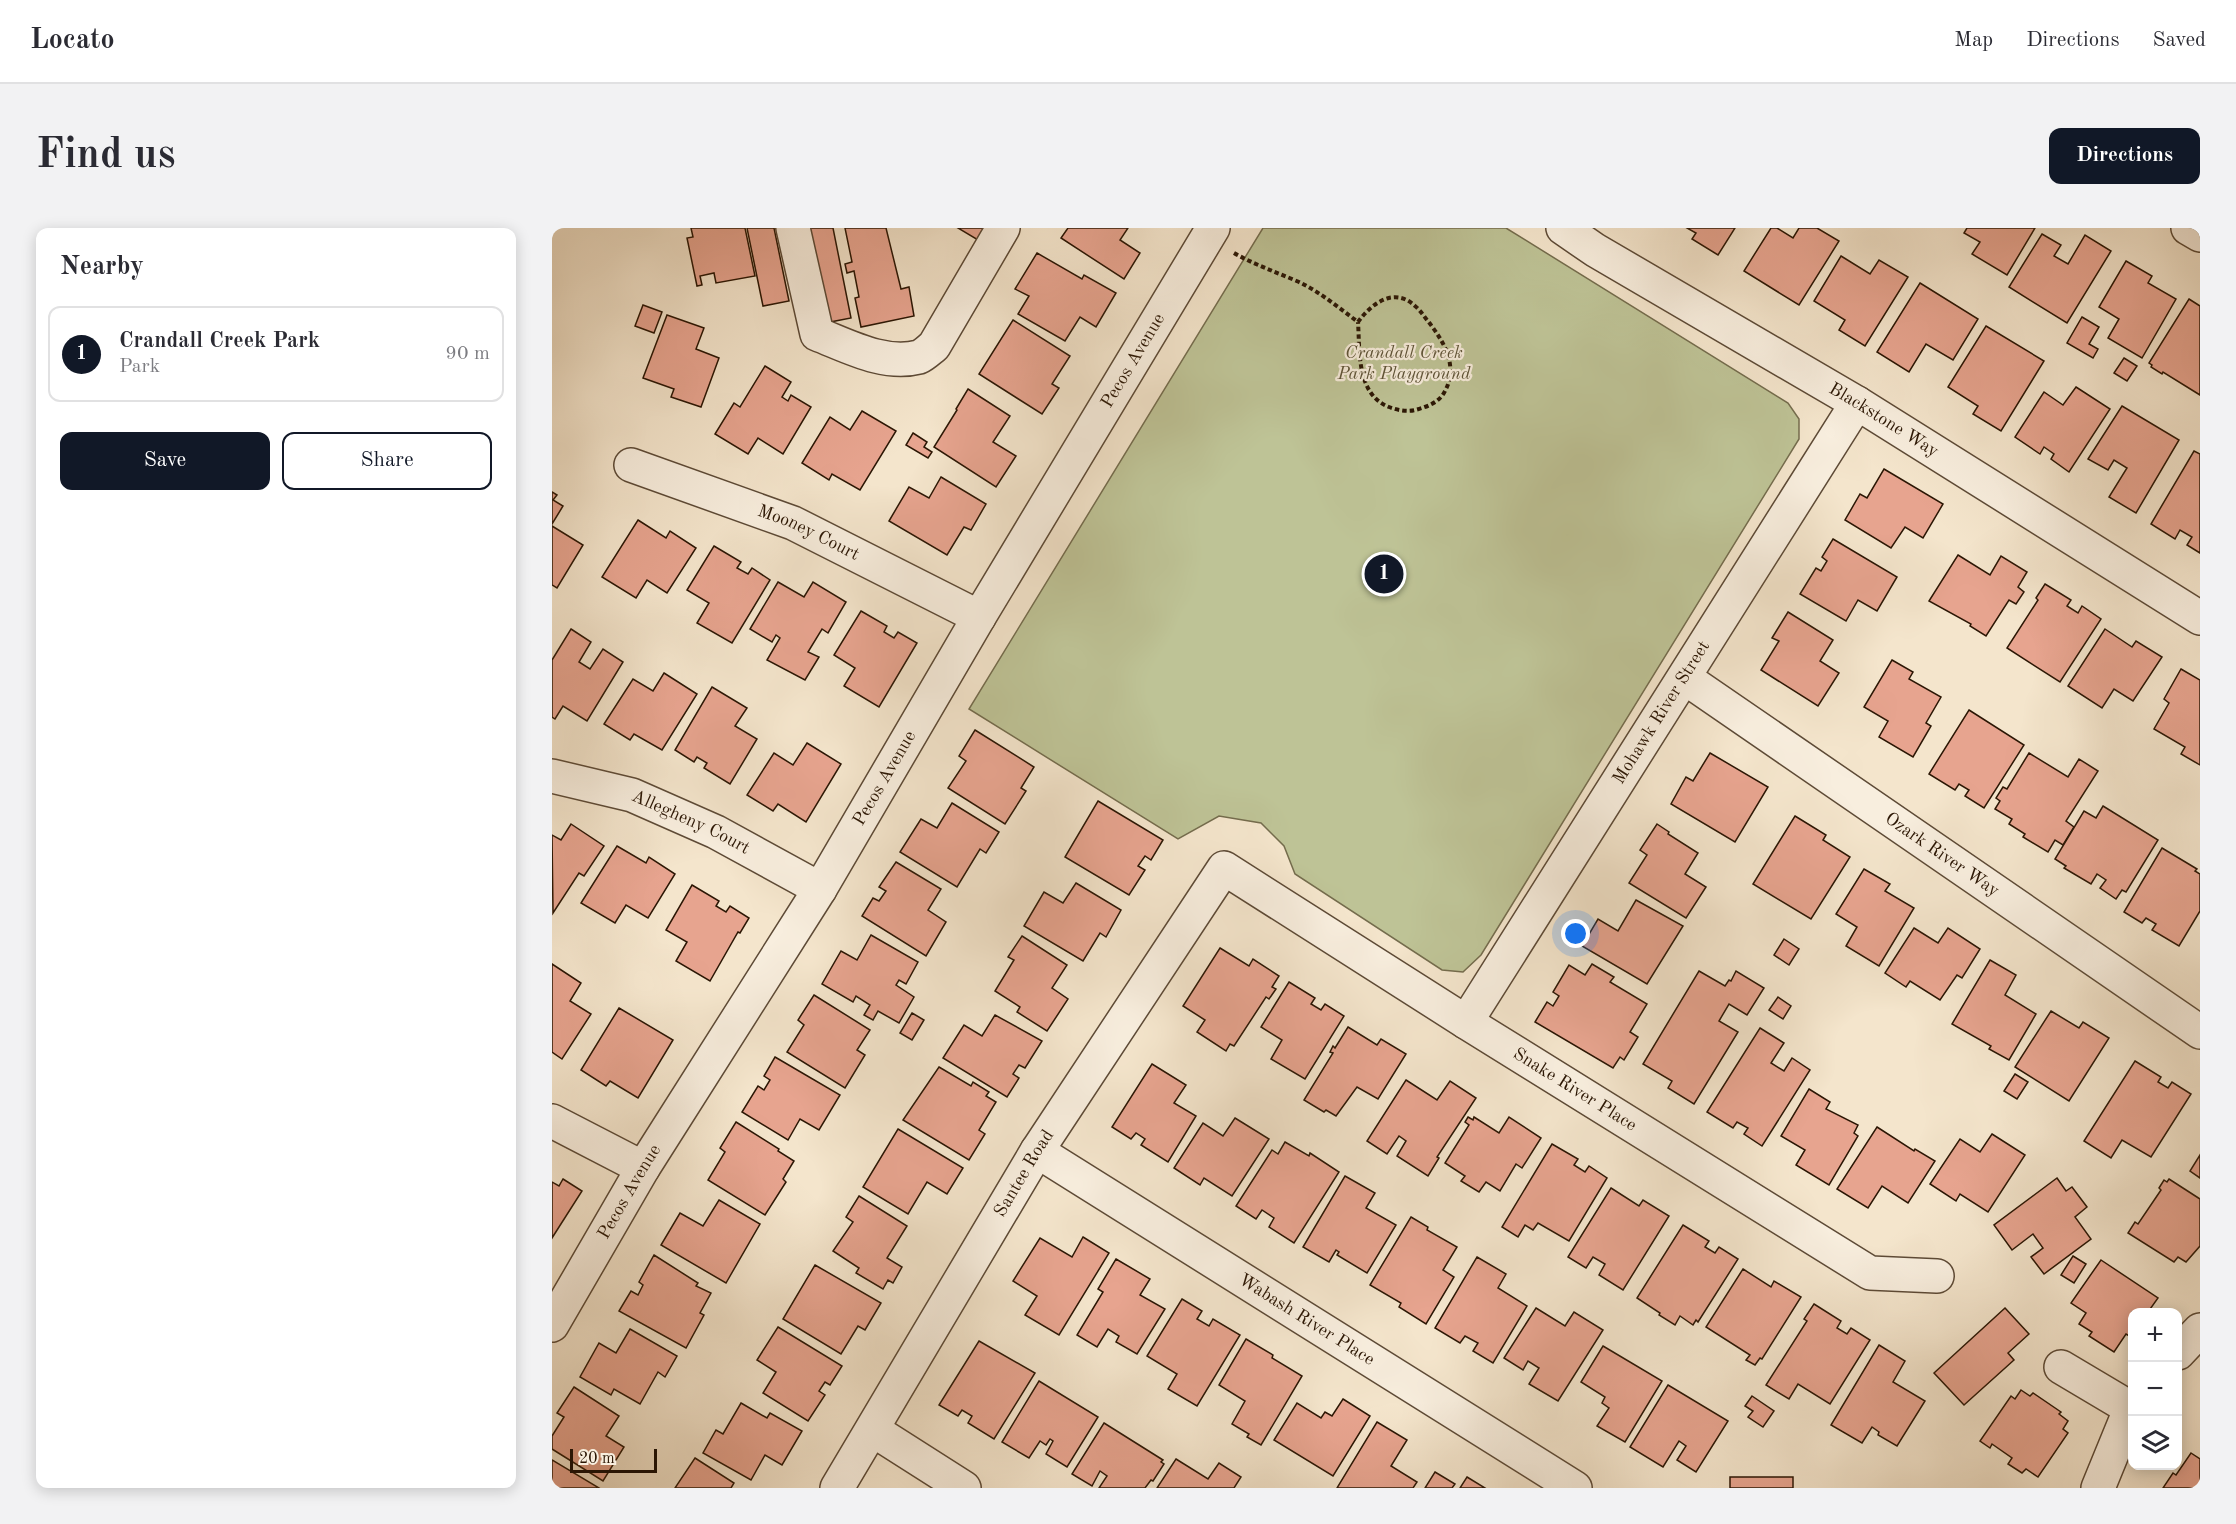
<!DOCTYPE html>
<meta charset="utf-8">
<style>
:root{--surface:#fff;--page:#f2f2f3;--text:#2b2b33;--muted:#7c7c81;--line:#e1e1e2;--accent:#111827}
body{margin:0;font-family:"Old Standard TT",serif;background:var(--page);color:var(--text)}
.controls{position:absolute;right:18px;bottom:18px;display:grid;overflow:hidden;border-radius:12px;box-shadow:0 3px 15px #0003}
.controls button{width:54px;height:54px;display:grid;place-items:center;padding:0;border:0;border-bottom:2px solid var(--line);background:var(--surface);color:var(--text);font:30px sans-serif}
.scale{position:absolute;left:18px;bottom:15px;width:87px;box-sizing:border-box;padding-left:6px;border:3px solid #2b1604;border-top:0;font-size:16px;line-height:21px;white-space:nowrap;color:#2b1604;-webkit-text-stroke:4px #f8eede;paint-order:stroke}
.you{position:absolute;left:1024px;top:706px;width:21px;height:21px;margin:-15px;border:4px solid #fff;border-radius:50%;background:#1a73e8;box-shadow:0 0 0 9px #1a73e833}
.badge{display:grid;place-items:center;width:39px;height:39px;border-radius:50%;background:var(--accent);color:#fff;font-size:20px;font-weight:700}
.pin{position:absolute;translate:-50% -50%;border:3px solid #fff;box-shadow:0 2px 6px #0006}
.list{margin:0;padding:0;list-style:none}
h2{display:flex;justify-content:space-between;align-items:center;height:78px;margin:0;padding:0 24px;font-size:26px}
h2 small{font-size:20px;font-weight:400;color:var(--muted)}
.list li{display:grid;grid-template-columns:39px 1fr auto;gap:18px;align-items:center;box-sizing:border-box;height:96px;margin:0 12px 12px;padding:0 12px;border:2px solid var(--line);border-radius:12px}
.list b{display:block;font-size:22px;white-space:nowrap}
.list p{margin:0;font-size:20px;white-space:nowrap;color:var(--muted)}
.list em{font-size:20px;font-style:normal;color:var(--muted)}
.actions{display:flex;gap:12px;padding:18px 24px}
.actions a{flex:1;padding:14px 0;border:2px solid var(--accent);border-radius:12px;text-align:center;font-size:21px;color:var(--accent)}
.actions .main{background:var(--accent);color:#fff}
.icon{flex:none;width:33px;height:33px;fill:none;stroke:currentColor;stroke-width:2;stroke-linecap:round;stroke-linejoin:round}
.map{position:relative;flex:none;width:1648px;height:1260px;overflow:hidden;border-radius:12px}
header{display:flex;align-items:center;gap:36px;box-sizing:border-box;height:84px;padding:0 30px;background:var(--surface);border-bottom:2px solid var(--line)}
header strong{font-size:28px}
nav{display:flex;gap:33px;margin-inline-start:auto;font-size:21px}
.intro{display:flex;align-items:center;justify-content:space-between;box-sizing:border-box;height:144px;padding:0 36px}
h1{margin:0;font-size:42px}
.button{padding:15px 27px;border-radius:12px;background:var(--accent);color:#fff;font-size:21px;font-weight:700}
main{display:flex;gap:36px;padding:0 36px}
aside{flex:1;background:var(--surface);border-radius:12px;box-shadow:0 3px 15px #0003}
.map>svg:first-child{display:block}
</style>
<header>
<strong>Locato</strong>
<nav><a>Map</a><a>Directions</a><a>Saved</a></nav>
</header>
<div class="intro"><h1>Find us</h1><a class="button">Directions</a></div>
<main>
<aside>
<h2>Nearby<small></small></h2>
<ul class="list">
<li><span class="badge">1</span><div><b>Crandall Creek Park</b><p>Park</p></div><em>90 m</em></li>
</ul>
<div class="actions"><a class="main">Save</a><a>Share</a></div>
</aside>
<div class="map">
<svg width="1648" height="1260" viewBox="0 0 1648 1260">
<rect width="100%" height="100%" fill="#f4e5cc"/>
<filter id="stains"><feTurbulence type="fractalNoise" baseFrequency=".00333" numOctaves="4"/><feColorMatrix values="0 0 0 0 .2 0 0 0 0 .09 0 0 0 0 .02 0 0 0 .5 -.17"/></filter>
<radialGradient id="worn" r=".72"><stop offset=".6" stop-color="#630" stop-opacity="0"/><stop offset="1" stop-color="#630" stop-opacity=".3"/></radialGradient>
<polygon fill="#bec396" stroke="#746c4d" stroke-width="1.5" points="711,0 954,0 1236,175 1247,191 1247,211 929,727 911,744 890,742 743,646 732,618 709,595 667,588 626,611 417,481"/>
<g fill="#e7a48f" stroke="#2b1604" stroke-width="1.5">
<polygon points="139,0 193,0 203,48 164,55 162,45 148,48 150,57 145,58 135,10 141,9"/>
<polygon points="195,0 222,0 237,73 211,78"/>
<polygon points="254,0 281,0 299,90 273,95"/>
<polygon points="293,0 334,0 349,61 357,59 362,88 309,99 303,70 307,69 302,43 295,45 293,36 300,34"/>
<polygon points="406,0 433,0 426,12"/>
<polygon points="516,0 576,0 568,12 588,25 572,51 509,10"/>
<polygon points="1135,0 1183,0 1166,27 1140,11 1144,5"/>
<polygon points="1219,0 1225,0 1241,10 1247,0 1265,0 1287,13 1247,77 1192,43"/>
<polygon points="1415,0 1483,0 1455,47 1420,26 1428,14 1412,5"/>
<polygon points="1490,6 1509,17 1502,28 1516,36 1533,7 1559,23 1515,95 1457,59"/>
<polygon points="485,25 530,51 532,47 564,65 544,99 528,89 513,113 466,86 477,68 463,61"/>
<polygon points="1289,28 1318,46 1327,32 1356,49 1313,118 1287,102 1293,92 1262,73"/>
<polygon points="1574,33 1600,48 1596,55 1624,71 1590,130 1556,110 1567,91 1547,79"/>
<polygon points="1368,55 1426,91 1401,132 1374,116 1357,144 1325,124"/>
<polygon points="1637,71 1648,78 1648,167 1611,144 1610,146 1599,139 1600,137 1597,135"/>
<polygon points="91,77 110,84 102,105 83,98"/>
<polygon points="115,87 152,100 144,121 167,130 149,179 119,169 122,161 91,150"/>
<polygon points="1530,89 1547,99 1537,116 1546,121 1541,130 1515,115"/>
<polygon points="461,92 518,128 500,156 507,160 490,186 427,146"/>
<polygon points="1434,98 1492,133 1449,203 1421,186 1426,178 1396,159"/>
<polygon points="1572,130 1585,138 1575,153 1562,145"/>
<polygon points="213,138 239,154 230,169 236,173 239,167 259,179 231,226 206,210 196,226 163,206 182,175 188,179"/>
<polygon points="1524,159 1558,181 1517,244 1499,231 1502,226 1492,219 1488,226 1463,209 1492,164 1511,177"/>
<polygon points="416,161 458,188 441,214 464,228 444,259 382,219 405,182 404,181"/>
<polygon points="1570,178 1627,212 1584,285 1557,269 1575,240 1562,232 1556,242 1536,231"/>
<polygon points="310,183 344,203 308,262 280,246 277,252 250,235 278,189 298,202"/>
<polygon points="361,205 375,214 372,219 380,224 376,230 354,217"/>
<polygon points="1642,223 1648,226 1648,325 1635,317 1640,309 1628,302 1623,311 1599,296"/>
<polygon points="1332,241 1391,276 1371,310 1353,299 1339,320 1293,292 1308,266 1315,270"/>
<polygon points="389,249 434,276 419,302 412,299 395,327 337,293 357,259 377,270"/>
<polygon points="0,264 5,267 1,272 11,278 0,296"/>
<polygon points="86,292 114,310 118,303 144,320 115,365 95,352 84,370 50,349"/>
<polygon points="0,298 31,317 5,360 0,357"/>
<polygon points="1281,311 1345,349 1325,383 1306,372 1294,393 1248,366 1264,340 1269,343 1275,333 1270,329"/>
<polygon points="162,318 189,334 185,340 196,346 200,340 218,352 180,415 145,395 157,375 135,362"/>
<polygon points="1406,327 1438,347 1449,328 1475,344 1466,359 1472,364 1464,376 1457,372 1434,408 1418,398 1419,396 1377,373"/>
<polygon points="226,354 252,369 261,354 294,374 276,405 270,401 256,424 267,429 253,452 215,432 228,410 224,407 220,414 198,401"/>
<polygon points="1493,356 1519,372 1515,378 1526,385 1530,378 1549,391 1508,454 1455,420 1486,372 1484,370"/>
<polygon points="309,383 335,398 332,404 342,410 346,404 365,415 327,479 292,458 303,440 282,427"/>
<polygon points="1236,384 1281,412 1268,433 1287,445 1266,478 1209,442 1227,413 1220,410"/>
<polygon points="19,401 39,414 27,434 38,441 51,421 71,434 35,493 11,478 3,491 0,489 0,432"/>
<polygon points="1553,401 1580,419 1584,413 1610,429 1581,473 1562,461 1550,480 1516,458"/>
<polygon points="1340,432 1361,444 1357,451 1389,469 1374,495 1379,498 1361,529 1327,509 1336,493 1312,479"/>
<polygon points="1629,441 1648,452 1648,537 1629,526 1633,519 1602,501 1617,475 1612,471"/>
<polygon points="112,445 145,466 110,522 82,506 78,512 52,496 81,451 101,463"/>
<polygon points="160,459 195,480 183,498 205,511 178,556 152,540 155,535 145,529 142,534 123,522"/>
<polygon points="1417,482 1472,517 1432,580 1413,568 1417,562 1407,556 1403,562 1377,546"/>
<polygon points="423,502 482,539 469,560 474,563 453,596 396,560 414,533 407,528"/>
<polygon points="255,515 289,536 254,594 226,576 221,583 195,567 222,525 241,537"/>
<polygon points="1158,525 1216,559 1183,614 1119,576 1134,549 1141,553"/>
<polygon points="1477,525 1516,549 1527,531 1546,543 1514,593 1522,599 1511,617 1503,612 1496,624 1471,609 1473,606 1457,596 1460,591 1443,581 1448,573 1444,570 1451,559 1455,561"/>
<polygon points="546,573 611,612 599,632 593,628 586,638 593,642 577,667 513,629"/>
<polygon points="400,575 447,604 434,625 428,621 405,659 348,624 369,591 385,600"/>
<polygon points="1551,578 1606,612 1574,664 1570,662 1564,671 1548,660 1554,652 1545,646 1539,656 1512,640 1514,638 1503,631 1532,583 1544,590"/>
<polygon points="1243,588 1274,607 1271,612 1298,629 1259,691 1201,656"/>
<polygon points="19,596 52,618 32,648 27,645 1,685 0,607 9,612"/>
<polygon points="1105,596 1117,604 1116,606 1146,625 1133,646 1154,659 1134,690 1077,655 1095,627 1088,622"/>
<polygon points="65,618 94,635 97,629 123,646 96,690 74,677 63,695 29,675"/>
<polygon points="1610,620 1645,641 1643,643 1648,646 1648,683 1627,718 1600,702 1604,696 1594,690 1590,695 1572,684"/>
<polygon points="344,634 389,661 376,682 394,694 374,728 310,688 321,670 327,673 334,663 327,659"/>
<polygon points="1312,641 1338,656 1333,663 1362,680 1327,738 1294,718 1305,699 1284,686"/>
<polygon points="524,655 569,682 554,709 548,705 531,733 472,698 492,664 511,675"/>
<polygon points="140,657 167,673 164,678 174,684 178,678 197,690 188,705 186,704 158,753 124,733 135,714 114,702"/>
<polygon points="1084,672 1131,698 1095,756 1030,718 1046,691 1066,703"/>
<polygon points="1362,700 1386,715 1396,700 1428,721 1410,750 1405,747 1388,772 1358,753 1354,759 1333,745"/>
<polygon points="319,707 366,734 354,756 347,752 344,757 362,769 347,795 326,783 321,792 312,787 318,777 304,768 301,774 270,756 289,723 305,732"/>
<polygon points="470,708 515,737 500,760 516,771 495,803 465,784 468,779 443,763 462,732 456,729"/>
<polygon points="1232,711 1247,721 1237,737 1222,727"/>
<polygon points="668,720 697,738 701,731 727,748 720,759 724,761 717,771 714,769 682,818 678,816 674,823 645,804 653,792 631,778"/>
<polygon points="1438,732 1464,747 1453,767 1484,786 1457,832 1437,821 1439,818 1400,796"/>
<polygon points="0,736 29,755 18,773 39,786 10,831 0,824"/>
<polygon points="1040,736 1062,749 1058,754 1095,776 1078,804 1086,809 1072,832 1068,829 1061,840 983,794 995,774 1001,778 1007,768 1001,764 1017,737 1033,747"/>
<polygon points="1147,743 1173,758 1177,752 1179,753 1184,743 1212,760 1195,787 1177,776 1167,793 1186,804 1142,876 1116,860 1120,853 1091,836"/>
<polygon points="737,754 763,770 759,776 769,782 773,776 792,788 753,851 719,831 730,812 709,799"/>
<polygon points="262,767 318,802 305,822 313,827 293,860 235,824 252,797 246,792"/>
<polygon points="1226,769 1239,778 1231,791 1217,782"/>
<polygon points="67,780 121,812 86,870 58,853 54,858 29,842"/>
<polygon points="1499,783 1527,800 1531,794 1557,810 1517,873 1463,839"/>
<polygon points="360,785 372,792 360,812 348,805"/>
<polygon points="443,787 490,813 473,840 467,837 461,846 467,850 455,869 391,830 412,797 430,808"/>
<polygon points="796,799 825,817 829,811 854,826 826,871 805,859 784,888 774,882 772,884 752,872 781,825 778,824 781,818 783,820"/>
<polygon points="1208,800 1232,815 1219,835 1232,843 1240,830 1258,842 1210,918 1192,906 1196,900 1185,894 1181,900 1155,884"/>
<polygon points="223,829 288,867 267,902 248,891 236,912 190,884 206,858 212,862 218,852 212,848"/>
<polygon points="1583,833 1609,849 1606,854 1616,860 1620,854 1639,866 1599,929 1570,912 1559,930 1532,913"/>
<polygon points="600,836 634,857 622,875 644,888 616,934 589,917 593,911 584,905 579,911 560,899"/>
<polygon points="387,839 419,858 421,854 437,864 434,868 444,874 427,902 433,906 417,932 351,892"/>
<polygon points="1463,846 1476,854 1465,871 1452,863"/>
<polygon points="854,852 885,872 898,853 924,870 885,929 887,930 876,948 845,928 854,913 847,908 835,926 815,913"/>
<polygon points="1257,861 1278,874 1274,881 1306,897 1302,905 1306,908 1277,957 1244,937 1253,922 1229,908"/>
<polygon points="916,889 921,892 922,889 947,905 957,889 989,910 970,940 964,936 948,963 934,954 927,964 909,953 913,948 893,935 917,897 913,894"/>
<polygon points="683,890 717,911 680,968 652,950 648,957 622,940 651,895 671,908"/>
<polygon points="184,894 227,921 226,923 242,933 231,951 234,954 213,987 156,952 173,924 168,920"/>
<polygon points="1325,899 1362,923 1363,921 1383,933 1356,975 1330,958 1316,980 1285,961"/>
<polygon points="346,901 411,940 395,966 375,954 356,986 311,959"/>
<polygon points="1440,906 1473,927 1436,984 1408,966 1404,973 1378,956 1408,911 1428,924"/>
<polygon points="733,914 757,928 758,925 787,944 742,1015 717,999 722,990 710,982 704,991 684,978 720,922 726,926"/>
<polygon points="1000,916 1026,931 1022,937 1033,944 1037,938 1055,950 1017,1013 986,995 981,1002 973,997 966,1009 950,999"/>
<polygon points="1648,927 1648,950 1638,943"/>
<polygon points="793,948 823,965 814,980 844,997 815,1045 785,1027 787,1024 784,1022 777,1034 751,1019"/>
<polygon points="1505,950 1514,963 1520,959 1535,979 1523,989 1539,1011 1492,1046 1479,1029 1491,1020 1481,1006 1460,1022 1442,997"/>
<polygon points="11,951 30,963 0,1010 0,954 7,958"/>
<polygon points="1617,951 1648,971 1648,1018 1634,1034 1626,1029 1622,1034 1576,1005 1583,994 1586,996 1609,962 1607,960 1612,952 1615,954"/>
<polygon points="1059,960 1087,978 1091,972 1117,988 1071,1062 1047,1047 1053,1036 1041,1029 1034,1040 1016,1029"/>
<polygon points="307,968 355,998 335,1030 350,1039 341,1055 336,1052 331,1061 304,1045 307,1040 281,1023 301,994 294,989"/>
<polygon points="167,972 208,996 174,1055 109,1017 128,985 151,998"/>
<polygon points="859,989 876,999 875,1002 905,1019 891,1042 902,1049 874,1096 847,1079 849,1075 818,1057"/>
<polygon points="1131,997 1157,1013 1153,1019 1163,1025 1167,1019 1186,1031 1146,1094 1144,1092 1141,1097 1128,1088 1123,1097 1107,1087 1108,1085 1085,1070"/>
<polygon points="531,1009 557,1025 507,1107 473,1087 485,1068 461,1053 488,1010 520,1029"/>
<polygon points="102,1027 146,1055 144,1058 159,1065 148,1085 152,1087 134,1120 67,1083 79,1063 86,1067 91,1057 87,1054"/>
<polygon points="1521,1028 1534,1036 1522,1055 1509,1047"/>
<polygon points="925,1029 954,1046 946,1060 975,1078 941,1135 921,1123 926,1115 913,1108 908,1115 883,1100"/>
<polygon points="564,1031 598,1051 588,1067 613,1081 585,1126 564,1114 567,1108 556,1101 545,1119 525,1107 551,1064 546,1061"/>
<polygon points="1549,1032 1606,1070 1596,1084 1580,1084 1580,1107 1579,1109 1574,1106 1562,1124 1537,1108 1540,1104 1527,1096 1534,1085 1519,1075"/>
<polygon points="263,1037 329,1075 313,1102 306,1098 289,1126 231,1091"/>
<polygon points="1191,1041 1219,1059 1222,1053 1249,1069 1210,1131 1208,1130 1203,1137 1194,1132 1198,1127 1154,1099"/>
<polygon points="630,1071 650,1083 645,1091 657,1098 661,1091 688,1107 645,1178 616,1161 625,1146 595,1128"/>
<polygon points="1262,1076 1289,1093 1285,1100 1295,1106 1299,1100 1318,1112 1278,1176 1246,1156 1237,1171 1214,1157 1255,1093 1252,1091"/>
<polygon points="984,1080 1013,1098 1022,1084 1051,1102 1006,1173 977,1156 987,1140 976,1133 971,1142 952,1130"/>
<polygon points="1453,1080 1477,1106 1456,1125 1462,1132 1412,1177 1382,1145"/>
<polygon points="226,1099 290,1138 278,1157 273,1154 267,1163 273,1167 256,1193 211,1165 224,1144 205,1132"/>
<polygon points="78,1101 125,1128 113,1149 106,1144 88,1176 62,1161 59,1167 28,1149 47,1115 64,1125"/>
<polygon points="694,1111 721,1127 720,1130 750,1148 709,1217 695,1209 697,1206 680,1196 693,1173 667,1157"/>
<polygon points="427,1113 483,1145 442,1211 416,1195 420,1188 410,1182 406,1188 387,1177"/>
<polygon points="1327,1117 1353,1133 1341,1154 1373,1173 1345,1218 1326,1207 1327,1204 1320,1199 1310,1215 1279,1197"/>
<polygon points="1051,1118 1110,1153 1073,1214 1045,1198 1057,1180 1050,1175 1053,1169 1029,1154"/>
<polygon points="487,1153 546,1189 515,1239 494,1226 501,1213 498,1211 494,1217 488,1213 477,1230 450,1214"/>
<polygon points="1116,1157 1176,1193 1144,1244 1125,1232 1134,1218 1127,1213 1111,1239 1078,1219"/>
<polygon points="22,1159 67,1188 54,1208 72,1219 51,1253 0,1221 0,1208 12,1189 5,1185"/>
<polygon points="1469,1162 1478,1168 1481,1165 1509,1184 1507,1186 1516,1193 1511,1201 1516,1205 1486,1249 1474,1241 1470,1245 1456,1236 1460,1230 1440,1216 1438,1220 1428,1213 1459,1168 1463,1171"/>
<polygon points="1200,1168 1222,1183 1211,1199 1196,1189 1201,1183 1193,1178"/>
<polygon points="791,1171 818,1188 781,1248 722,1212 745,1175 769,1190 773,1184 780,1188"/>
<polygon points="189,1175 215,1190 218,1185 250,1203 230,1237 213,1227 199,1252 151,1225 164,1202 171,1206"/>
<polygon points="825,1194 855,1212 839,1238 865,1254 861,1260 785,1260"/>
<polygon points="552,1195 611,1232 609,1234 612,1236 601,1253 599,1252 593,1260 547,1260 555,1248 548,1243 540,1258 520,1246"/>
<polygon points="1639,1225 1648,1231 1648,1260 1611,1260 1621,1245 1624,1247"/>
<polygon points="143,1230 182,1255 179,1260 123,1260"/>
<polygon points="624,1231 656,1251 667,1235 689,1249 682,1260 605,1260"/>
<polygon points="0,1232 47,1260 0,1260"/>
<polygon points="883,1244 903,1256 900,1260 873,1260"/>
<polygon points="915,1249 933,1260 908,1260"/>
<rect x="1178" y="1249" width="63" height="11"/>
</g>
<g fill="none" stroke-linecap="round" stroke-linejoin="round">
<g stroke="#5d4a36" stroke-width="36">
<g id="minor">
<path d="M241,0L265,106C296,118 332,138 367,129C372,127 378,121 382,118L451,0"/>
<path id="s1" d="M1011,0L1043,22L1305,175L1648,390"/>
<polyline points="1636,0 1648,7"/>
<path id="s2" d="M79,237L241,295L427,389"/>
<path id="s3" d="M1133,450L1648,804"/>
<path id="s4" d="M0,548L80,567L164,604L268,661"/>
<path id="s5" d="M914,794L1305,175"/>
<polyline points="0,893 91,940"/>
<path id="s6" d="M485,923L1023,1260"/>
<path id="s7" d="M0,1097L91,940L268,661L427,389L661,0"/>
<polyline points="1626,1125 1648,1102"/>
<polyline points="1509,1139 1578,1180"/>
<polyline points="321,1202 412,1260"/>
<path id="s8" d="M285,1260L485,923L672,640L914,794L1318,1045L1385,1048"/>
<polyline points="1546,1260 1580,1177"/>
</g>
</g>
<path stroke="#2b1604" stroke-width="4" stroke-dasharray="4.5 3" stroke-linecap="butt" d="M682,25C703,37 724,44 747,54C768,64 787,80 806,94C819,76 842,58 863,78C868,82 871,87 875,92C891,112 907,137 893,163C888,174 875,179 863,182C854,184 845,182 837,179C804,166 808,123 806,94"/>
<use href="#minor" stroke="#f8eede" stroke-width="33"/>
</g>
<g text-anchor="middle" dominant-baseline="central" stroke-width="4.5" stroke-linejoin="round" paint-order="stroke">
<g font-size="18" font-style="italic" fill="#5e5337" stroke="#f8eede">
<text x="852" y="125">Crandall Creek<tspan x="852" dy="21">Park Playground</tspan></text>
</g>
<g font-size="18" fill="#2b1604" stroke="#f8eede">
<text stroke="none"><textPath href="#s7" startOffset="1126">Pecos Avenue</textPath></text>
<text stroke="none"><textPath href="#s1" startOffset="374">Blackstone Way</textPath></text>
<text stroke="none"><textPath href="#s2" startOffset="190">Mooney Court</textPath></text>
<text stroke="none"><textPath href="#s5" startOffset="366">Mohawk River Street</textPath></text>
<text stroke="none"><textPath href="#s7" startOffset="640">Pecos Avenue</textPath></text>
<text stroke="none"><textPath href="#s4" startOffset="147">Allegheny Court</textPath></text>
<text stroke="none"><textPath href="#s3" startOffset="312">Ozark River Way</textPath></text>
<text stroke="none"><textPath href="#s8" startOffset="1146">Snake River Place</textPath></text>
<text stroke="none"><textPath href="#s8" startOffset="366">Santee Road</textPath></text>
<text stroke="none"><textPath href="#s7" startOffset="154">Pecos Avenue</textPath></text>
<text stroke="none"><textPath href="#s6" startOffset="318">Wabash River Place</textPath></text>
</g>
</g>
<rect width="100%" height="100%" filter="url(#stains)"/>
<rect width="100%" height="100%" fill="url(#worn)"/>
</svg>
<div class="controls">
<button>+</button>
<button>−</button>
<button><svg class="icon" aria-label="layers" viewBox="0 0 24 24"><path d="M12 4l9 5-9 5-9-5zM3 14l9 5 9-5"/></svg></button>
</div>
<div class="scale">20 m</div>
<div class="you"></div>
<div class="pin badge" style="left:832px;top:346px">1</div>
</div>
</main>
